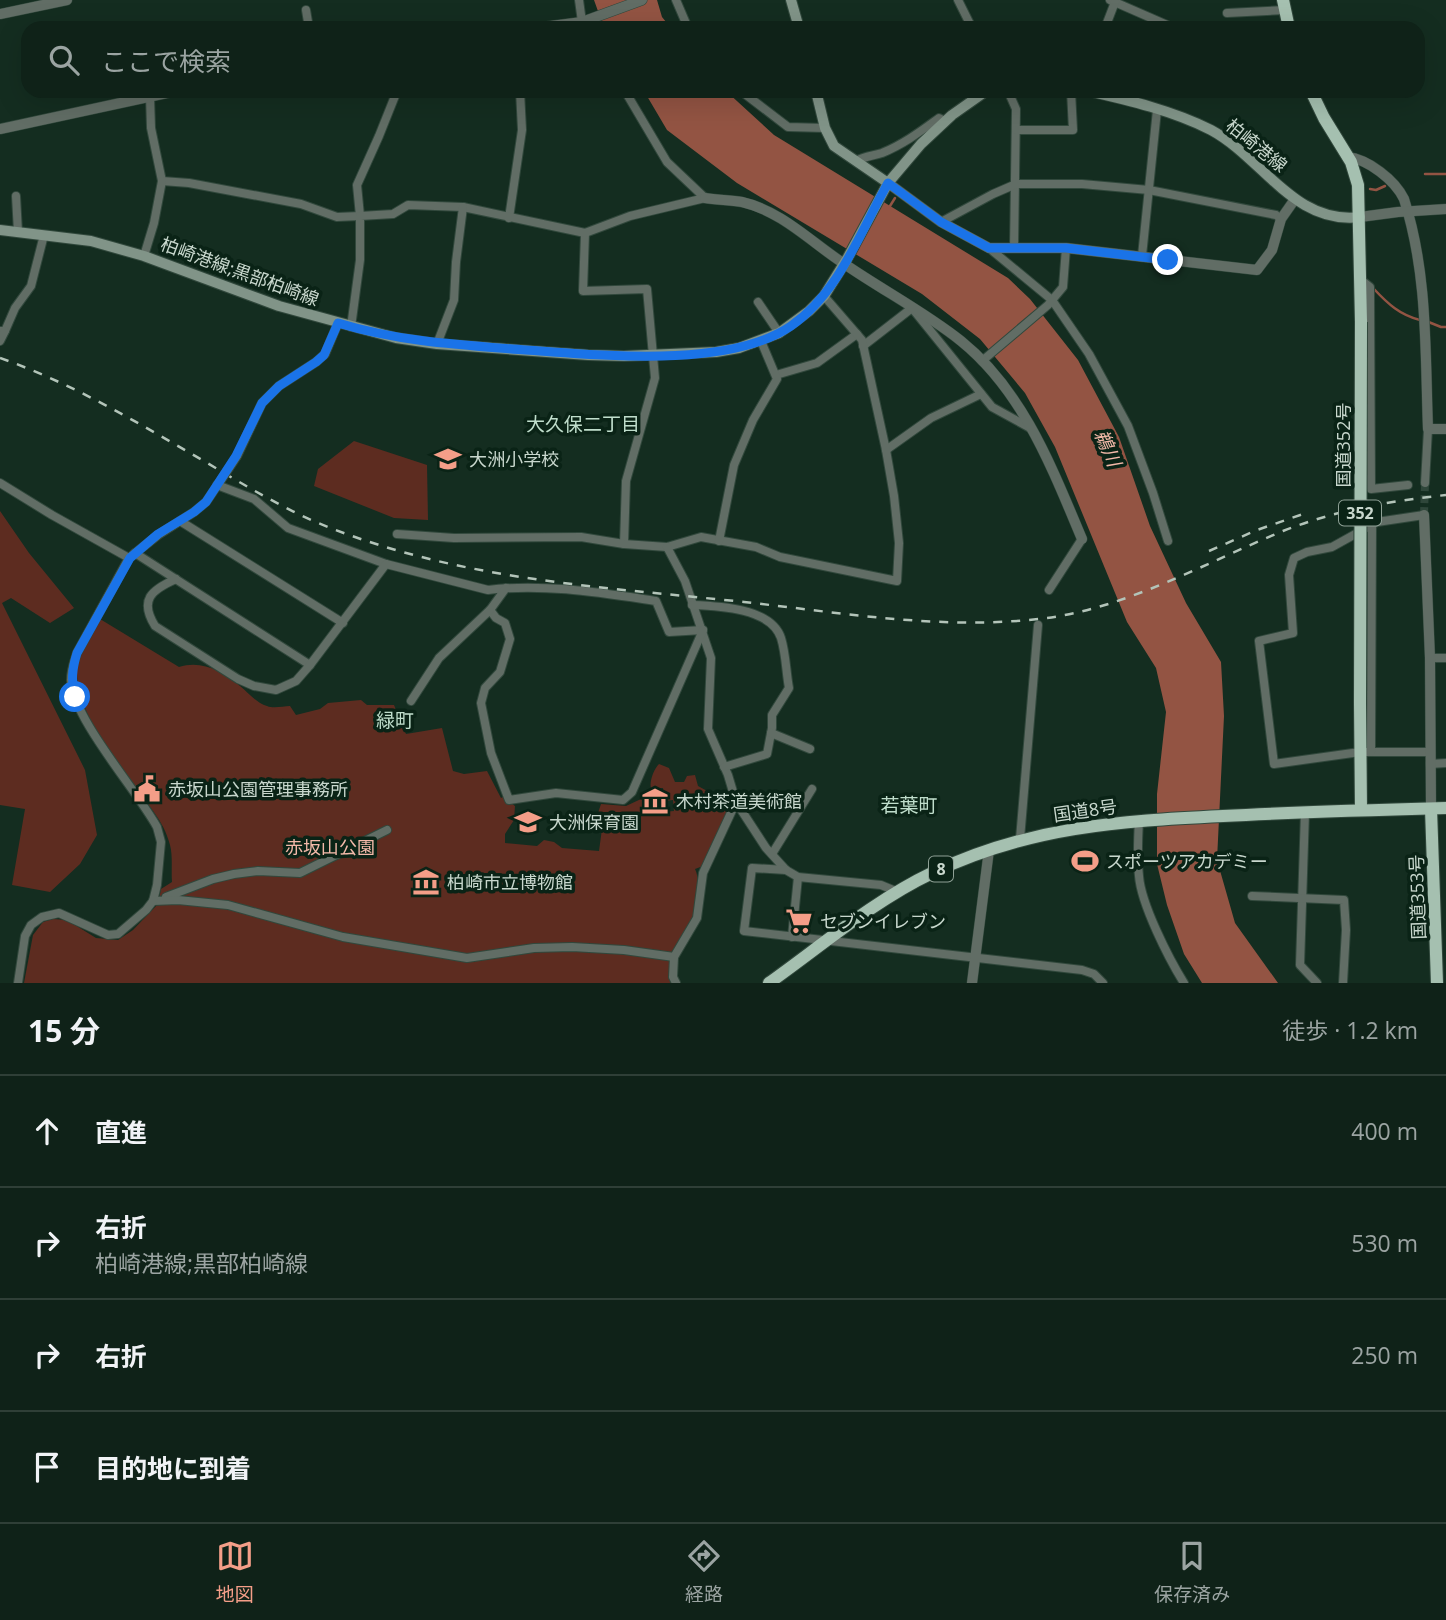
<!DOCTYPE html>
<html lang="ja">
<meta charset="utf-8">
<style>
:root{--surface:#0f2218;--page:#182a21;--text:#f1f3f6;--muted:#9ba4a2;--line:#2f3f37;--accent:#f49e88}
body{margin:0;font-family:"Open Sans","Noto Sans JP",sans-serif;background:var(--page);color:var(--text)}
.stop{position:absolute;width:21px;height:21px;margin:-16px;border:5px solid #1a73e8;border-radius:50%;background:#fff}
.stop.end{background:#1a73e8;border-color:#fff;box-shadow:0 2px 7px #0008}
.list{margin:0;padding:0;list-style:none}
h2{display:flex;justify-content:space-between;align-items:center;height:91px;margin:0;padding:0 28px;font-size:30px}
h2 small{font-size:23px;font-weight:400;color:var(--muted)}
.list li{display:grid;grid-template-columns:46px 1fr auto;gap:21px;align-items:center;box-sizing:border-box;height:112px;padding:0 28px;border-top:2px solid var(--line)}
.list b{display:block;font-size:26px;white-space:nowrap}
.list p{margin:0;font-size:23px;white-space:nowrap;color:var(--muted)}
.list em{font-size:23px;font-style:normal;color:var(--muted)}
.icon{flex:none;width:38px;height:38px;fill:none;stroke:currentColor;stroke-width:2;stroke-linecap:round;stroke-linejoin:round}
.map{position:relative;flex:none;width:1446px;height:983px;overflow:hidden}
.search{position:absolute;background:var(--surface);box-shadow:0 7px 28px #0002;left:21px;right:21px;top:21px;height:77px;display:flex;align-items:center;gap:18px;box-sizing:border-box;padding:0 24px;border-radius:21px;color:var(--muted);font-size:26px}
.sheet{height:539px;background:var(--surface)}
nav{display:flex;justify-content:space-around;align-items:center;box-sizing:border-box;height:98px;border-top:2px solid var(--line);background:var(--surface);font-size:19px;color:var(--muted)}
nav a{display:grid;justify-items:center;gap:4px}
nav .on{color:var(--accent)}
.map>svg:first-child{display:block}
</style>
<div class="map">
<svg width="1446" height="983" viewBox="0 0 1446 983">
<rect width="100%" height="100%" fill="#142d20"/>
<g fill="#5d2c20">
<polygon points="354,441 427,465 428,520 394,518 314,486 318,469"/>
<polygon points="0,511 29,553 74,608 50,623 11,598 2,603 85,770 97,835 80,864 50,892 12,885 25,809 0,805"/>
<path d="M100,619L179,667C202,660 222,671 240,686C249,693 256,703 267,706C274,709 283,706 290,706L296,715L320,709L328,703L361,700L367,705H394L406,734L442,728L453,771L464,774L487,771L501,798L503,797L515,806L514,820L505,834V843L537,846L544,840L554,842L562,848L599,851L604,814L598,813L601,804L626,806L641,799L646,803L647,813L674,811L673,800L664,801L663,788L651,789C649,781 654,769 659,764L669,768L675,782H684L687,776L695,775L698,786L709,792H728L731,805L703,866L695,869C703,884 694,925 685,939C682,944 676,947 673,950L670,978L672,983H24L33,935L43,922L53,919L67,920L96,938L118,940L133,930L158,904L161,889L172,882C171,871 173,856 170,845C164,820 145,801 130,782C108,754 70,697 78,662C82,646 92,632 100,619Z"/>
</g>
<g fill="#935443">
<polygon points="594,0 657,0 662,17 671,28 604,28"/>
<polygon points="644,91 726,91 774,135 1008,278 1030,299 1078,360 1119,437 1150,526 1186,603 1221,662 1224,716 1217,860 1235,923 1278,983 1202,983 1184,954 1167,905 1157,864 1157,794 1166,712 1156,668 1127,622 1055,447 1025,393 980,339 922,294 737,183 667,130"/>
</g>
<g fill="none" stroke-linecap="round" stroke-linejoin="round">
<g stroke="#935443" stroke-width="2.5">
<polyline points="1425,174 1446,174"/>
<polyline points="1370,189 1376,190 1385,186"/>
<polyline points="890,206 895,198"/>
<path d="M1374,289C1388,304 1400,315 1420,320"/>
<polyline points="1426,321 1441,327 1446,327"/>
</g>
<polyline stroke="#2f463a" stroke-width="8" stroke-dasharray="8 4" stroke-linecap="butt" points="1424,515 1425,483"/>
<g stroke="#31483c" stroke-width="10">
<g id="minor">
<polyline points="579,0 582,22 586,28"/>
<polyline points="676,0 688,28"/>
<polyline points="958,0 972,28"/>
<polyline points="1110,0 1174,28"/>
<polyline points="306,10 309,28"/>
<polyline points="1227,13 1285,10"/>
<polyline points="1105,28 1115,2"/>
<polyline points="625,91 667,162 705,198"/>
<polyline points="741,91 788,127 825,128"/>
<polyline points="1008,91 1016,109 1014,248"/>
<polyline points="150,97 151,128 162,181 189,183 301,204 337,217 360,216 357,185 379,136 397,91"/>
<polyline points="1016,130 1073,130 1071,91"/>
<path d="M856,161C865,156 873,156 882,153C904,144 921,131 939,118L945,121"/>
<polyline points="16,196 18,232"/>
<polyline points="509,218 522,130 520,91"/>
<polyline points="941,222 993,194 1016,184 1082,184 1149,190 1276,215 1281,219"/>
<polyline points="585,233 583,291 647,289 655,378 626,481 624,544"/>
<polyline points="989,248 1052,300 1089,354 1128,426 1153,493 1168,541"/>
<polyline points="144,256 154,223 162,181"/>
<polyline points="1142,256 1157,110"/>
<polyline points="1360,279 1370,287 1371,489 1408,485"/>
<polyline points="758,302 779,333"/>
<polyline points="351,327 360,260 360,216 393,214 408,205 463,207 585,233 630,216 705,198"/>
<polyline points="0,331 5,331 15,308 31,286 44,235"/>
<polyline points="0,341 5,331"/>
<polyline points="437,344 454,300 456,262 463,207"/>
<polyline points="863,346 912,308 992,407 1032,429"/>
<polyline points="982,361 1048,305 1063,287 1066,248"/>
<polyline points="776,375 817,363 857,334"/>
<polyline points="886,450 931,418 981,394"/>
<polyline points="237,456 262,403 279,386 316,362 325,354 338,323"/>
<polyline points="0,483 52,515 129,558"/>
<polyline points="1425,483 1428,429"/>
<polyline points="217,485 254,499 288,528 386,564"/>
<polyline points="1424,515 1377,522 1332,547 1307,552 1294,558 1289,575 1293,633 1259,641 1274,764 1360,752 1430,752"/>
<polyline points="180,521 343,623"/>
<polyline points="397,534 454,538 581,537 624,544 667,547 701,537 756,547 780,557 897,581 899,543 894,496 886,450 862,340 824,296"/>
<polyline points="719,541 734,465 753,420 777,379 761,341"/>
<polyline points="667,547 685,581 711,658 708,729 728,775 736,802 766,848 786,870 798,877 881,885 898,892"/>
<polyline points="135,553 310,665"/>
<path d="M176,579C151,590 139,600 155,626L238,679L254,686L276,690L296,681L310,665L386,564L488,590C543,583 602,593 656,601L669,632L703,630"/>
<polyline points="1049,590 1082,539"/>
<path d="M692,605C719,606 771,608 781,638C786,654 786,672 789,688L772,715V728L767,754L724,767"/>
<polyline points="490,610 496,618 505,623 510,639 500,672 485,688 481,703 491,753 509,800 556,793 623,800 632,792 703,630"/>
<polyline points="1430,658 1446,658"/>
<polyline points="411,701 439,658 490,610 506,588"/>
<polyline points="771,733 810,749"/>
<polyline points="1371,752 1372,525"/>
<polyline points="1430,764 1446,763"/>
<polyline points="1305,812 1300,965 1317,983"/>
<path d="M1139,820C1138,838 1137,858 1139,876C1141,904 1169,959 1184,983"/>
<polyline points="1020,839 1038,625"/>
<polyline points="772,854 812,789"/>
<polyline points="786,870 752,868 744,931 1082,970 1094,974 1103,983"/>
<polyline points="1252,896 1344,900 1346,930 1343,983"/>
<polyline points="166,897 213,879 234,874 258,871 300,873 387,830"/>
<polyline points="153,901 178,900 228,905 343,937 467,958 534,948 572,947 624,950 674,957"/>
<polyline points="792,937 798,877"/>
<path d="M18,983L25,936L31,925L42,917L59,913L108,935L118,934L146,910L153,901L157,885L161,842L157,827C136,789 73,719 71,680C71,670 74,662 77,653L129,558L158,535L194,512L206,502L221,480"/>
<polyline points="676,983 673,977 674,957 697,918 703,873 736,802"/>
</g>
</g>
<g stroke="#31483c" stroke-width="11">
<g id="tertiary">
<polyline points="0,14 67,0"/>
<polyline points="535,28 582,22 642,0"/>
<polyline points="0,129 176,91"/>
<path d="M1347,157C1368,159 1395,180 1404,199C1428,274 1425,350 1428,429H1446"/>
<polyline points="888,183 941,222 989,248 1066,248 1257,270 1272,250 1281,219 1295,199"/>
<path d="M705,198C717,200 730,200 742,202C782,211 813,244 846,265C884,291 926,313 961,341C1023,391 1052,468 1082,539"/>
<polyline points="1360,217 1398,212 1446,209"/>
<polyline points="1424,515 1430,658 1431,809"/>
<polyline points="972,983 989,850"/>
</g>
</g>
<g stroke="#31483c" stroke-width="12">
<g id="secondary">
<polyline points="791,0 799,28"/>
<polyline points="816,91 825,128 834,146 888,183"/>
<path d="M1088,91C1128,100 1174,111 1211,130C1263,158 1294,225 1360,217"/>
<polyline points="0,230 91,241 144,256 279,306 396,338 437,344 588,355 624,356 716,352 739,348 779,333 809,311 824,296 847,259 888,183 921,144 952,115 979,96 986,91 1011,91"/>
</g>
</g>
<g stroke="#31483c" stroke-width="14">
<g id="trunk">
<polyline points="1283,0 1289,28"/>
<polyline points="1311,91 1324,118 1351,162 1358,185 1361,322"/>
<polyline points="1360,703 1361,810"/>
<polyline points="1431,809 1437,983"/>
<path d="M769,983C821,946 875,900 932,873C1028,827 1119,821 1223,816C1297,812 1371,810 1446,808"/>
</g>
</g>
<use href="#minor" stroke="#616d65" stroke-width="8"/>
<use href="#tertiary" stroke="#616d65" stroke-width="10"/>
<use href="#secondary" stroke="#819488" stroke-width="10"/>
<use href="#trunk" stroke="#a5c0b0" stroke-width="12"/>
<g stroke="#b3c4b9" stroke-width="2.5" stroke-dasharray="9 9" stroke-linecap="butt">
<path d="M0,358C72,383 138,423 204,461C239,482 274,503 311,520C452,580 594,586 744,602C844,613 946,631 1047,618C1129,607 1207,562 1283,531C1336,510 1390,501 1446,495"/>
<polyline points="1209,551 1257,530 1306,513"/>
</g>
<g stroke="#31483c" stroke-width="10" stroke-linecap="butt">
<polyline id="minor-bridge" points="221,480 237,456"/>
</g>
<g stroke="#31483c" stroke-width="14" stroke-linecap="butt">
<polyline id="trunk-bridge" points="1360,703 1361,322"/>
</g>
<use href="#minor-bridge" stroke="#616d65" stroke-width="8"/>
<use href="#trunk-bridge" stroke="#a5c0b0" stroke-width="12"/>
</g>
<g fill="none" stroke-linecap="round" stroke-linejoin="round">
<path stroke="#1a73e8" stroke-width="9" d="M75,697C71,681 72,669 77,653L130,558L158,534L194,512L206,502L236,456L262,403L279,386L316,362L324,355L338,323C400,342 462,345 526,350C600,355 728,369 791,326C839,293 860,232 888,183L941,222L989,248H1066L1168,260"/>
</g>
<defs>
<g id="school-bare" transform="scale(2.1)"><path d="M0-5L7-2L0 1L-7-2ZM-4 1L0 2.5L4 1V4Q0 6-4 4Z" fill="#f49e88" stroke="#0a2316" stroke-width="2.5" paint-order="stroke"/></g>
<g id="civic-bare" transform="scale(2.1)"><path d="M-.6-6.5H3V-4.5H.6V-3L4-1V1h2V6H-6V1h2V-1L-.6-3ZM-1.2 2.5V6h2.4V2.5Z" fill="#f49e88" stroke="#0a2316" stroke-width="2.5" paint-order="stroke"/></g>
<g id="museum-bare" transform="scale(2.1)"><path d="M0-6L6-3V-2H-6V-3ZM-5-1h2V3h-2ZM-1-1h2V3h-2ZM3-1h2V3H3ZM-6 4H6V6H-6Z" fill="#f49e88" stroke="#0a2316" stroke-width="2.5" paint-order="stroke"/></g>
<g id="stadium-bare" transform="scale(2.1)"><path d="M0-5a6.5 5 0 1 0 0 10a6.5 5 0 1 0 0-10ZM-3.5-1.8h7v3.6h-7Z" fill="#f49e88" stroke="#0a2316" stroke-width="2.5" paint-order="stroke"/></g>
<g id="supermarket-bare" transform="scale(2.1)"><path d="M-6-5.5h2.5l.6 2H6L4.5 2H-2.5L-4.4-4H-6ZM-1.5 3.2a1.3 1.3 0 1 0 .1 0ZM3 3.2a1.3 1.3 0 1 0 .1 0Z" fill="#f49e88" stroke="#0a2316" stroke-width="2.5" paint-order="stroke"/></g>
</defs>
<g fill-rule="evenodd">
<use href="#school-bare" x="448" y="459"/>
<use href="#civic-bare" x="147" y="789"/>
<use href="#museum-bare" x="655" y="801"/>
<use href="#school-bare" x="528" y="822"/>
<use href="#stadium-bare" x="1085" y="861"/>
<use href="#museum-bare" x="426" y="882"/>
<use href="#supermarket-bare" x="799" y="921"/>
</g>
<g text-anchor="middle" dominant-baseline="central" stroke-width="7" stroke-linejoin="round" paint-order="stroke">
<g fill="#0a2316" stroke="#8fa196" stroke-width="2">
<rect x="1339" y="500.5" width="42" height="25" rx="5"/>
<rect x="929" y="856.5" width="24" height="25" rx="5"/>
</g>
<g font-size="16" font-weight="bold" fill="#c8d7cd">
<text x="1360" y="513">352</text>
<text x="941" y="869">8</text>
</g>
<g font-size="18" fill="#c8d7cd" stroke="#0a2316">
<text transform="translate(1257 145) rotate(39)">柏崎港線</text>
<text transform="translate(240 271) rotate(20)">柏崎港線;黒部柏崎線</text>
<text transform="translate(1343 445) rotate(-90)">国道352号</text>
<text transform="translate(1085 810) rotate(-8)">国道8号</text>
<text transform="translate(1417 897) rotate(-92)">国道353号</text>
</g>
<g font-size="18" fill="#c8d7cd" stroke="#0a2316" text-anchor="start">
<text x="469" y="459">大洲小学校</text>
<text x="168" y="789">赤坂山公園管理事務所</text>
<text x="676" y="801">木村茶道美術館</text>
<text x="549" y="822">大洲保育園</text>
<text x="1106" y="861">スポーツアカデミー</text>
<text x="447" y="882">柏崎市立博物館</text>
<text x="820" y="921">セブンイレブン</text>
</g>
<g font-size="18" fill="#f3b9a9" stroke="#0a2316">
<text x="330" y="847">赤坂山公園</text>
</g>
<g font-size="19" fill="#c0decc" stroke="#0a2316">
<text x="583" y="424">大久保二丁目</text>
<text x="395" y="720">緑町</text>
<text x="909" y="805">若葉町</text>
</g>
<g font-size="19" font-style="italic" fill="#f3b9a9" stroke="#0a2316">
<text transform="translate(1108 448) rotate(66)">鵜川</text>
</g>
</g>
</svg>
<div class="stop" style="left:75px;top:697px"></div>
<div class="stop end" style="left:1168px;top:260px"></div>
<div class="search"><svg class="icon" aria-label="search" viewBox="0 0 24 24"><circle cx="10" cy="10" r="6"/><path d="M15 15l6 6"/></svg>ここで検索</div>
</div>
<section class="sheet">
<h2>15 分<small>徒歩 · 1.2 km</small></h2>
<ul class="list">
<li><svg class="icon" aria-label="ahead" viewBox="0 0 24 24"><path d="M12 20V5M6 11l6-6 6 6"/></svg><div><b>直進</b></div><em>400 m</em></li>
<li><svg class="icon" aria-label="right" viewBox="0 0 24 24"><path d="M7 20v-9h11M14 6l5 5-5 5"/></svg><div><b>右折</b><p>柏崎港線;黒部柏崎線</p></div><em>530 m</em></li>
<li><svg class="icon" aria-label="right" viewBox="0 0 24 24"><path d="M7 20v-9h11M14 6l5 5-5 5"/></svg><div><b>右折</b></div><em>250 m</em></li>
<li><svg class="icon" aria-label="arrive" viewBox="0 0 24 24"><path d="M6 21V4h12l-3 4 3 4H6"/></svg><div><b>目的地に到着</b></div></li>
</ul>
</section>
<nav>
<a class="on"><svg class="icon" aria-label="map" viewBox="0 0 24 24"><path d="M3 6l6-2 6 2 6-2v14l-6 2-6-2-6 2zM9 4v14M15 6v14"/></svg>地図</a>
<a><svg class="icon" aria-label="directions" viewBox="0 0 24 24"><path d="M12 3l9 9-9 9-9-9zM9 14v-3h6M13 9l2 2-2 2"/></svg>経路</a>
<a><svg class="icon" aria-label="saved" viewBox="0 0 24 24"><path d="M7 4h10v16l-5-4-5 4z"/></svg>保存済み</a>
</nav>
